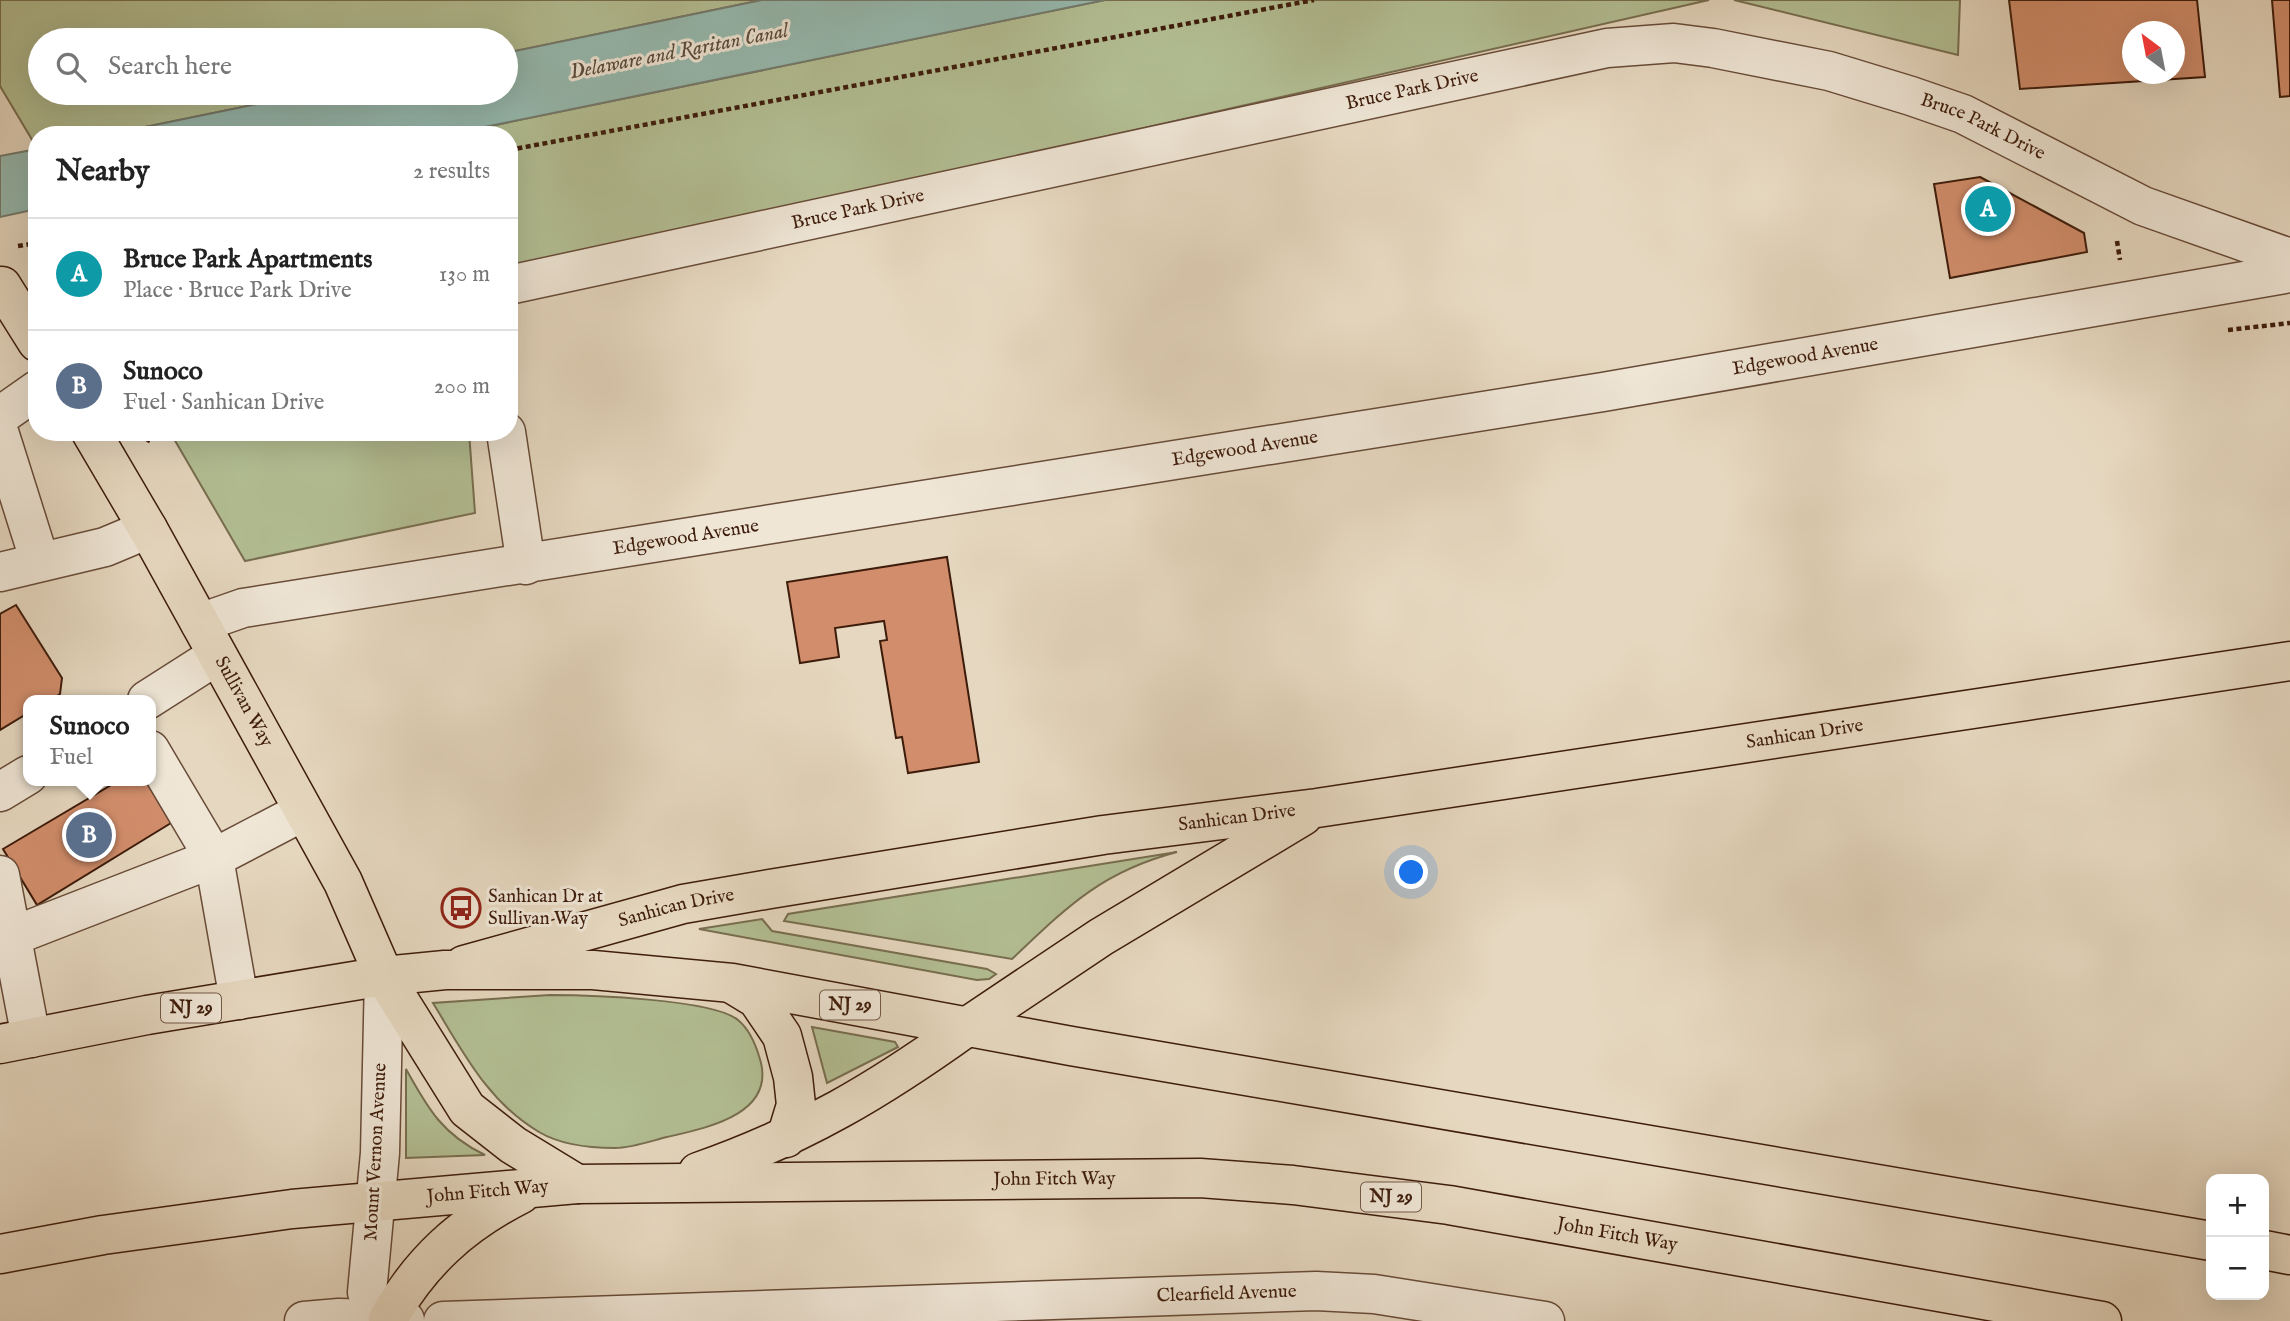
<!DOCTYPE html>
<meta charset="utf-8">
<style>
:root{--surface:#fff;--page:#f2f2f2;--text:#222;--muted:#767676;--line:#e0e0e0;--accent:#111827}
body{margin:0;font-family:"IM FELL English",serif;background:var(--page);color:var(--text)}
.controls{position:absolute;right:21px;bottom:21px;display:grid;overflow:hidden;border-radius:14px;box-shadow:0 7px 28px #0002}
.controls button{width:63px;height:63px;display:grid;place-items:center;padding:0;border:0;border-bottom:2px solid var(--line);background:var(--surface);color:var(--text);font:35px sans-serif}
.compass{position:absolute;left:2122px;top:21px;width:63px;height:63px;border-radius:50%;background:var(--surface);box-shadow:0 7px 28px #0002;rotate:328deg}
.you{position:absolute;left:1412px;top:873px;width:24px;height:24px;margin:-18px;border:5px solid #fff;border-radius:50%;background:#1a73e8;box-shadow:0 0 0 10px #1a73e833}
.badge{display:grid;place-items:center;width:46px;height:46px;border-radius:50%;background:var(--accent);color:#fff;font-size:23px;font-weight:700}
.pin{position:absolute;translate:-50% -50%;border:4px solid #fff;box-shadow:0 2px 7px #0006}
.popup{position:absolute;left:23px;top:695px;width:133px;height:91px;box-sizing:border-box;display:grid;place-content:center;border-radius:14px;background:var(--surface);filter:drop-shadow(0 2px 5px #0005);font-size:23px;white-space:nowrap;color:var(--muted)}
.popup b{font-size:26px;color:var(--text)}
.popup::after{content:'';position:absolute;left:50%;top:100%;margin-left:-14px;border:14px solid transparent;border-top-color:var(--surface)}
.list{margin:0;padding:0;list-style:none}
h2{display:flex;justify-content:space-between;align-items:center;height:91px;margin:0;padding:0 28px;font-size:30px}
h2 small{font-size:23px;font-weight:400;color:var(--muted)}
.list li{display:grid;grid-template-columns:46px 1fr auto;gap:21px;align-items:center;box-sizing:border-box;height:112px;padding:0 28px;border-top:2px solid var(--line)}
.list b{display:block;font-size:26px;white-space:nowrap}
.list p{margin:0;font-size:23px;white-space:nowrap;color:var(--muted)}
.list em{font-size:23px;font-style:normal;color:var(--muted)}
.icon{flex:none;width:38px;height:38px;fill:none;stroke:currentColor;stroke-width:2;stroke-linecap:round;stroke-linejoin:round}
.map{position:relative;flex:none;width:2290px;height:1321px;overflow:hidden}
.search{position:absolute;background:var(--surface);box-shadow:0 7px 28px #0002;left:28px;top:28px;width:490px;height:77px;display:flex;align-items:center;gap:18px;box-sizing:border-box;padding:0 24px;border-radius:38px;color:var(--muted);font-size:26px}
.panel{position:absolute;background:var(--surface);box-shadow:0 7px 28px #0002;left:28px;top:126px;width:490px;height:315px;border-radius:28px}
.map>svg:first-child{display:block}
</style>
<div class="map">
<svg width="2290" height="1321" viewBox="0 0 2290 1321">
<rect width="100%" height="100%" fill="#e6d8c0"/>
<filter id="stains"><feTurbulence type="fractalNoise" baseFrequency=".00286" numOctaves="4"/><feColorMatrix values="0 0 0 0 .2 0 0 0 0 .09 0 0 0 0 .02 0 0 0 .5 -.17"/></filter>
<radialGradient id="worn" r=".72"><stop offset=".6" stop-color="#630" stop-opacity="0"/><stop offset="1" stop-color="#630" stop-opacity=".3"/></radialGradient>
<g fill="#b3bf94" stroke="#786e50" stroke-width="2">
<polygon points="0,0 762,0 506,53 506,40 40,40 40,93 311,93 106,135 37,135 37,148 0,86"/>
<polygon points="1105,0 1709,0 509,272 509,135 446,135"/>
<polygon points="1734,0 1960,0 1958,55"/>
<polygon points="170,432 469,432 475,513 245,561"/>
<path d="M1177,852C1101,872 1067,907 1012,959L784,921L788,914Z"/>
<polygon points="762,919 772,931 987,969 996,974 989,979 977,980 699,929"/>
<path d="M550,995C586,995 713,999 738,1020C749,1029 755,1043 759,1056C779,1114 707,1128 667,1137C651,1141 632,1148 615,1148C590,1148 561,1145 539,1132C488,1102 463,1052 433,1003Z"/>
<polygon points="812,1027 895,1042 898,1047 827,1083"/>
<path d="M406,1069C428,1109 443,1135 485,1155L406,1158Z"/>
</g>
<g fill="#96bab0" stroke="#737b6e" stroke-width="2">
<polygon points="762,0 1105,0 446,135 106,135 311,93 506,93 506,53"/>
<polygon points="37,149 37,209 0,217 0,156"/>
</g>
<g fill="#d28e6c" stroke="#3e1c0b" stroke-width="2" fill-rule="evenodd">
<path d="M2009,0H2197L2205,77L2020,89ZM2132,32H2174V74H2132Z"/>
<polygon points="2272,0 2290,0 2290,96 2280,97"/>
<polygon points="1980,177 2084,233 2087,252 1950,278 1934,184"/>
<polygon points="947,557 979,762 908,773 902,737 896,738 880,641 887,640 884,621 835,628 839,657 800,663 787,582"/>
<polygon points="16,605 62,678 60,694 50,700 28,700 28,713 0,730 0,614"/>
<polygon points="118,781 146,781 171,823 37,905 3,849"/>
</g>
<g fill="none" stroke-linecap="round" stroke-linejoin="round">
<g stroke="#684b38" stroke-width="41">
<g id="minor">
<path id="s1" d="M509,285L1607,48L1674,43L1713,48L1829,71L1911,96L1963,114L2143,206L2290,258"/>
<polyline points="0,416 37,390"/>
<polyline points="506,432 526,565"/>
<polyline points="0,435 40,562"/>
<polyline points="0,572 105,547 148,529"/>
<path id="s2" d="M200,623L243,608L1603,392L2290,273"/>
<polyline points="147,700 216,656"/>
<polyline points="0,792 28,775"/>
<polyline points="0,875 31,1038"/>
<polyline points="13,936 214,858 150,750"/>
<polyline points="384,976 380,1153 367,1292 388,1321"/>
<polyline points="239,1000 214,858 302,812"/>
<polyline points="304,1321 339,1318 405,1320"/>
<path id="s3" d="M443,1321L1316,1291L1374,1294L1545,1321"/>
</g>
</g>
<g stroke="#3e1c0b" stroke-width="41">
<g id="major">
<polyline points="2,286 37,342"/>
<path id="s4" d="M91,432L148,529L343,882L384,976"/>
<path id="s5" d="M464,965L683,904L770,889L1103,835L1317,808L2290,661"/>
<polyline points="968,1026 1101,937 1303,816"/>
</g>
</g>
<g stroke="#3e1c0b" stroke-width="41">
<g id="highway">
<polyline points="384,976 467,1109 513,1145 577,1184"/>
<polyline points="734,985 757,999 782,1036 793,1077 796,1105 786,1138"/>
<polyline points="0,1044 147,1015 384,976 445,970 593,970 732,983 1071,1046 2211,1241"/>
<path d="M698,1172C802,1136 879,1090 968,1026"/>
<polyline points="2264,1250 2290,1255"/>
<path id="s6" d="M0,1254L103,1235L292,1209L577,1184L1200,1178L1293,1185L1449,1205L2102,1321"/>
<path d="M388,1319C421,1261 462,1224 521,1194"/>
</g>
</g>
<g stroke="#3e1c0b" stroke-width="4.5" stroke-dasharray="5 3.5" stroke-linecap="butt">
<polyline points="509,150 1314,0"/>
<polyline points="2117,241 2120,260"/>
<polyline points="18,246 37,243"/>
<polyline points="2228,330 2290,323"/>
<polyline points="147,442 153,432"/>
</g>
<use href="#minor" stroke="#efe6d6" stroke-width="38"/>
<use href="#major" stroke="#e6d8c0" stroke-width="38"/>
<use href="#highway" stroke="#e6d8c0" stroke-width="38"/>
</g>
<defs>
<g id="bus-ring" transform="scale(2.0125)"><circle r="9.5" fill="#efe6d6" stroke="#8f2418" stroke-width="1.5"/><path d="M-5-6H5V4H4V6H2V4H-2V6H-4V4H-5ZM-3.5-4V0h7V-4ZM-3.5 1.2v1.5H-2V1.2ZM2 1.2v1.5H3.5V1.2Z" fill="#8f2418"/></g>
</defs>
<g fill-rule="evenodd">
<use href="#bus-ring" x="461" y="908"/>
</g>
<g text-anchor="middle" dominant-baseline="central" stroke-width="6" stroke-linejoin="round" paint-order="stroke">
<g fill="#efe6d6" stroke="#735948" stroke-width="2">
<rect x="820" y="990.5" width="60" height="29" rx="5"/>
<rect x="161" y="993.5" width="60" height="29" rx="5"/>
<rect x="1361" y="1182.5" width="60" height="29" rx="5"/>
</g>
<g font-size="18" font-weight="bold" fill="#3e1c0b">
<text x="850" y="1005">NJ 29</text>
<text x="191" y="1008">NJ 29</text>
<text x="1391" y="1197">NJ 29</text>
</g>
<g font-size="19" fill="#3e1c0b" stroke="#efe6d6">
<text stroke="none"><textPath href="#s1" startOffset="924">Bruce Park Drive</textPath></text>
<text stroke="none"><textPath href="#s1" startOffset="1512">Bruce Park Drive</textPath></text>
<text stroke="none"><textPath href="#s1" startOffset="357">Bruce Park Drive</textPath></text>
<text stroke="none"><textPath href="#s2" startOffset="1628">Edgewood Avenue</textPath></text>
<text stroke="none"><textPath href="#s2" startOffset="1060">Edgewood Avenue</textPath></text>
<text stroke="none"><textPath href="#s2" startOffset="494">Edgewood Avenue</textPath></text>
<text stroke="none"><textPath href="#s4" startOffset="310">Sullivan Way</textPath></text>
<text stroke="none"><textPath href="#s5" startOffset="1362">Sanhican Drive</textPath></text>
<text stroke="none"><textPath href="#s5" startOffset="788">Sanhican Drive</textPath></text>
<text stroke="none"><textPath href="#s5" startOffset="220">Sanhican Drive</textPath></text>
<text transform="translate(376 1152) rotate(-87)">Mount Vernon Avenue</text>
<text stroke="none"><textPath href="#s6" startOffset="1059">John Fitch Way</textPath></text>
<text stroke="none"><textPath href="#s6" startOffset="492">John Fitch Way</textPath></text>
<text stroke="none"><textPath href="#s6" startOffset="1626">John Fitch Way</textPath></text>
<text stroke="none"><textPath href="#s3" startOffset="784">Clearfield Avenue</textPath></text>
</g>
<g font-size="19" fill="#3e1c0b" stroke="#efe6d6" text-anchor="start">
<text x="488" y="897">Sanhican Dr at<tspan x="488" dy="22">Sullivan Way</tspan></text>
</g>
<g font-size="21" font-style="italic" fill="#584b3d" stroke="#efe6d6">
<text transform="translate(679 52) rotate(-11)">Delaware and Raritan Canal</text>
</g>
</g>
<rect width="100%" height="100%" filter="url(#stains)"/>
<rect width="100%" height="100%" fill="url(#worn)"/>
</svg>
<div class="controls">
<button>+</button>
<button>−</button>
</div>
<svg class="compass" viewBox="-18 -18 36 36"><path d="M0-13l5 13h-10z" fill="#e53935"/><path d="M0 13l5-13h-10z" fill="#767676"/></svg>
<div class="you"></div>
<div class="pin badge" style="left:1988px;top:209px;background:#0f9aa8">A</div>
<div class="pin badge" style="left:89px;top:835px;background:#5c6f8a">B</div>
<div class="popup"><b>Sunoco</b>Fuel</div>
<div class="search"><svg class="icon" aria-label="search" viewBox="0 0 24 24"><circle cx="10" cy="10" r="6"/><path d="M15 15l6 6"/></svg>Search here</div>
<section class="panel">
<h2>Nearby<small>2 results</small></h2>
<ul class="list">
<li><span class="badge" style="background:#0f9aa8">A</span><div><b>Bruce Park Apartments</b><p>Place · Bruce Park Drive</p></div><em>130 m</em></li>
<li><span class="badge" style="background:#5c6f8a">B</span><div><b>Sunoco</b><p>Fuel · Sanhican Drive</p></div><em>200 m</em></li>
</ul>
</section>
</div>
